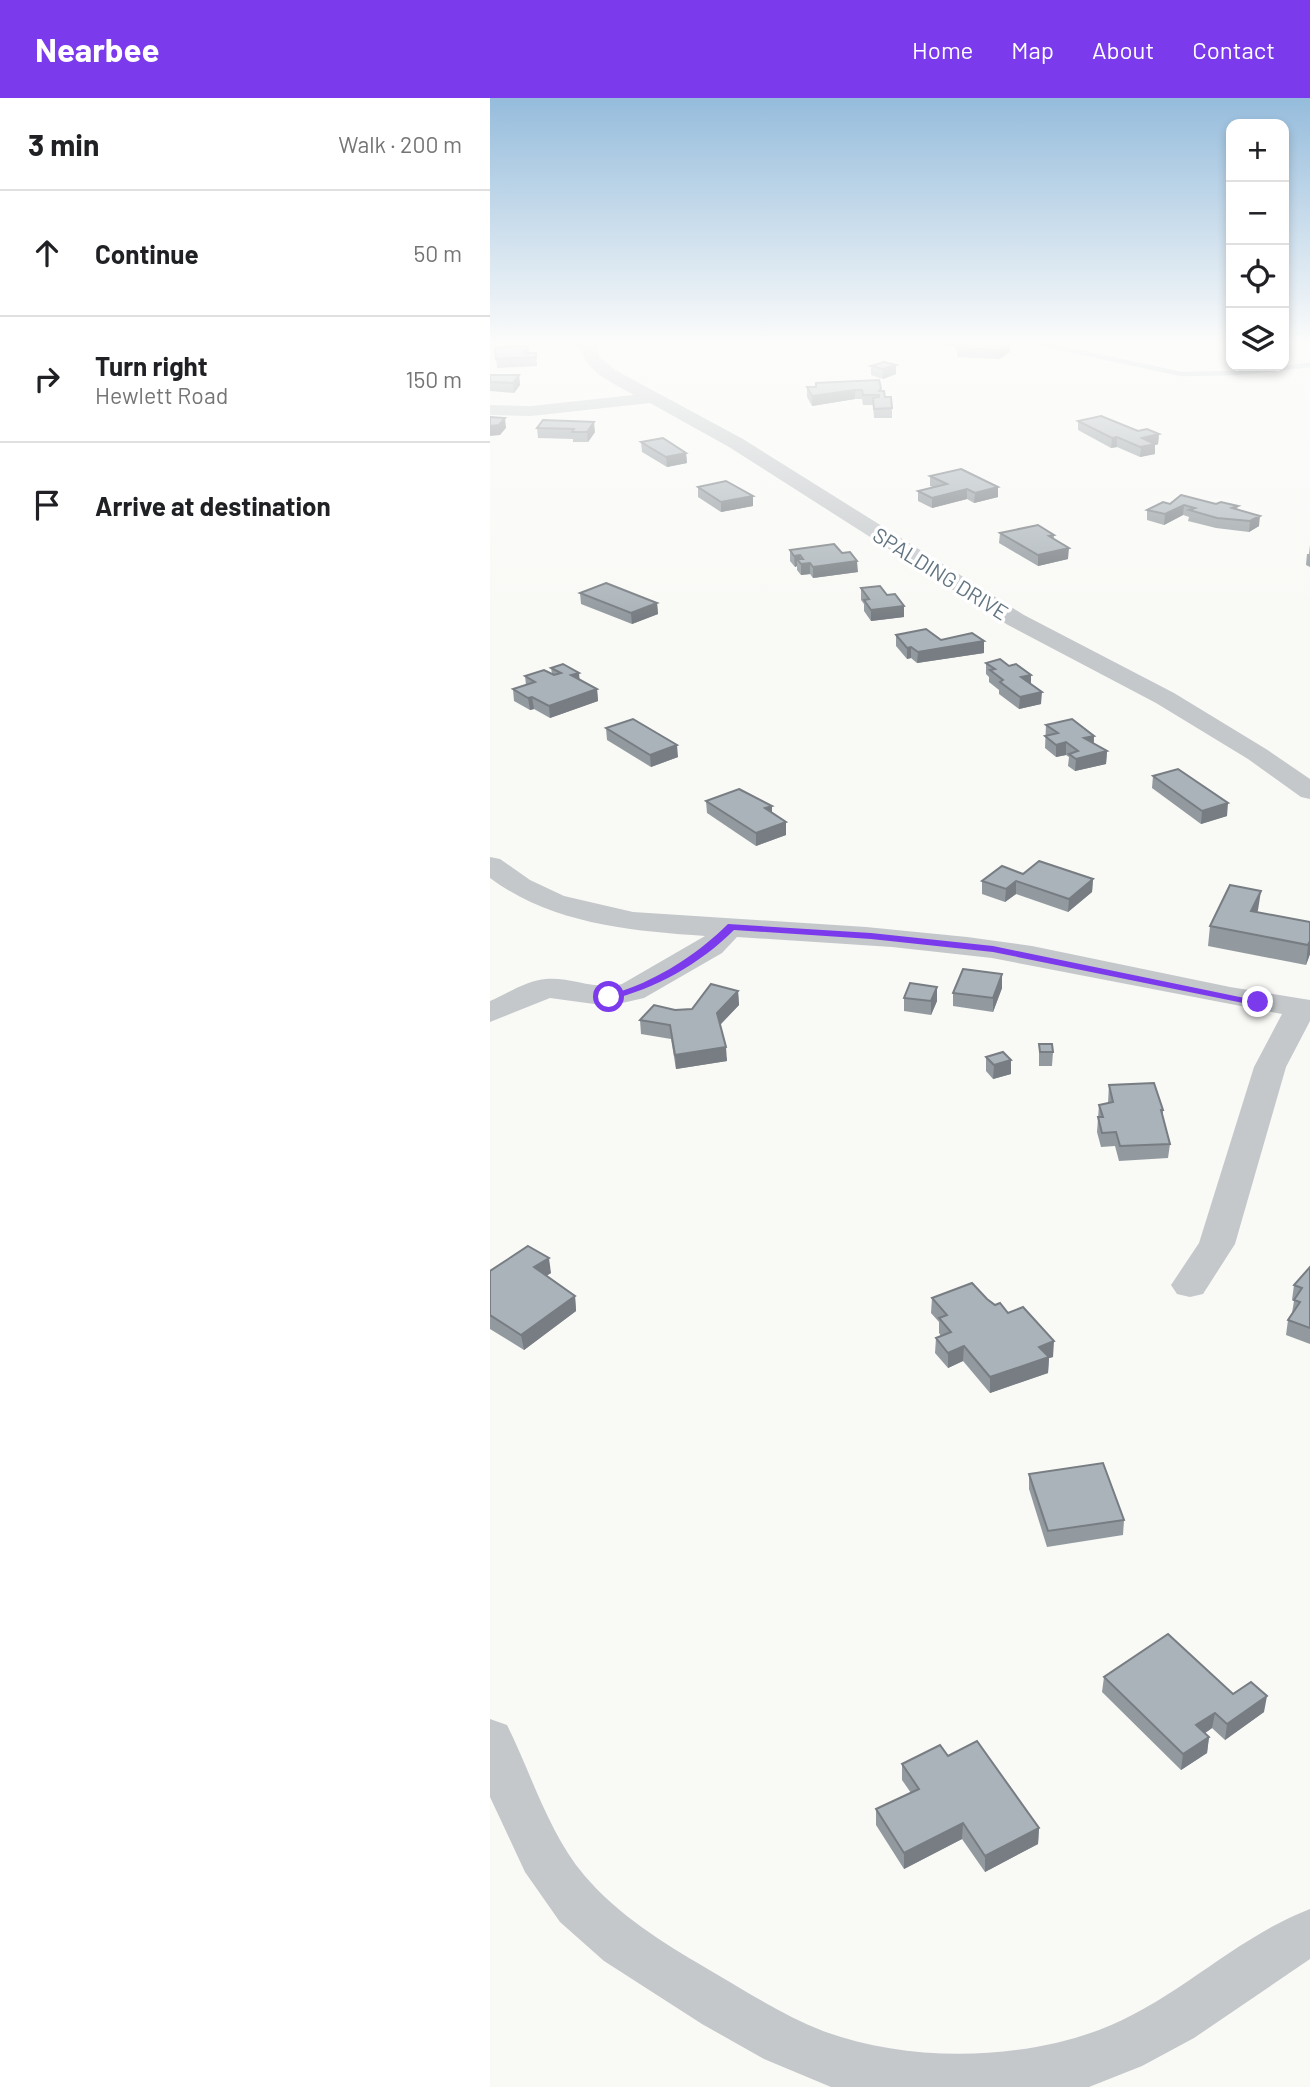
<!DOCTYPE html>
<meta charset="utf-8">
<style>
:root{--surface:#fff;--page:#f6f6f6;--text:#202124;--muted:#757577;--line:#e0e0e0;--accent:#7c3aed}
body{margin:0;font-family:Barlow,sans-serif;background:var(--page);color:var(--text)}
.controls{position:absolute;right:21px;top:21px;display:grid;overflow:hidden;border-radius:14px;box-shadow:0 4px 10px #0003}
.controls button{width:63px;height:63px;display:grid;place-items:center;padding:0;border:0;border-bottom:2px solid var(--line);background:var(--surface);color:var(--text);font:35px sans-serif}
.stop{position:absolute;width:21px;height:21px;margin:-16px;border:5px solid #7c3aed;border-radius:50%;background:#fff}
.stop.end{background:#7c3aed;border-color:#fff;box-shadow:0 2px 7px #0008}
.list{margin:0;padding:0;list-style:none}
h2{display:flex;justify-content:space-between;align-items:center;height:91px;margin:0;padding:0 28px;font-size:30px}
h2 small{font-size:23px;font-weight:400;color:var(--muted)}
.list li{display:grid;grid-template-columns:46px 1fr auto;gap:21px;align-items:center;box-sizing:border-box;height:126px;padding:0 28px;border-top:2px solid var(--line)}
.list b{display:block;font-size:26px;white-space:nowrap}
.list p{margin:0;font-size:23px;white-space:nowrap;color:var(--muted)}
.list em{font-size:23px;font-style:normal;color:var(--muted)}
.icon{flex:none;width:38px;height:38px;fill:none;stroke:currentColor;stroke-width:2;stroke-linecap:round;stroke-linejoin:round}
.map{position:relative;flex:none;width:820px;height:1989px;overflow:hidden}
header{display:flex;align-items:center;gap:42px;box-sizing:border-box;height:98px;padding:0 35px;background:var(--accent);color:#fff}
header strong{font-size:33px}
nav{display:flex;gap:38px;margin-inline-start:auto;font-size:24px}
main{display:flex}
aside{flex:1;background:var(--surface)}
.map>svg:first-child{display:block}
</style>
<header>
<strong>Nearbee</strong>
<nav><a>Home</a><a>Map</a><a>About</a><a>Contact</a></nav>
</header>
<main>
<aside>
<h2>3 min<small>Walk · 200 m</small></h2>
<ul class="list">
<li><svg class="icon" aria-label="ahead" viewBox="0 0 24 24"><path d="M12 20V5M6 11l6-6 6 6"/></svg><div><b>Continue</b></div><em>50 m</em></li>
<li><svg class="icon" aria-label="right" viewBox="0 0 24 24"><path d="M7 20v-9h11M14 6l5 5-5 5"/></svg><div><b>Turn right</b><p>Hewlett Road</p></div><em>150 m</em></li>
<li><svg class="icon" aria-label="arrive" viewBox="0 0 24 24"><path d="M6 21V4h12l-3 4 3 4H6"/></svg><div><b>Arrive at destination</b></div></li>
</ul>
</aside>
<div class="map">
<svg width="820" height="1989" viewBox="0 0 820 1989">
<rect width="100%" height="100%" fill="#f9f9f6"/>
<g fill="none" stroke-linecap="round" stroke-linejoin="round">
<polyline stroke="#bac7cb" stroke-width="4.5" points="538,243 691,276 747,275 820,267"/>
<g fill="#c4c8cb" fill-rule="evenodd">
<path d="M89,243H105L110,259L125,272L253,341L534,517L684,595L776,651L820,681V701L811,699L758,661L666,605L518,527L239,349L160,305L41,318L0,317V307L41,308L144,297C121,284 92,273 89,243Z"/>
<path d="M0,759L10,761L40,782L74,798L143,814L376,829L477,839L542,848L740,889L820,902V923L796,969L745,1146L713,1196L700,1199L687,1196L681,1187L709,1145L764,969L792,916L502,860L402,849L247,839L232,855L154,900L119,908L60,900L0,924V903C16,896 38,882 56,881C82,879 106,893 132,886L215,838C141,833 62,826 0,780Z"/>
<path d="M0,1621L17,1627C42,1677 58,1734 94,1777C128,1817 172,1844 216,1870C254,1892 292,1917 333,1933C416,1964 526,1963 609,1932C686,1903 744,1840 820,1811V1861L704,1940L652,1968L599,1989H341L274,1961L212,1926L114,1863L70,1824L35,1774L0,1699Z"/>
</g>
</g>
<g fill="#929a9f">
<polygon points="447,243 502,243 501,248 520,254 509,261 467,259 467,250 468,249 447,246"/>
<polygon points="37,248 38,255 46,255 47,268 7,270 5,249"/>
<polygon points="394,264 406,276 393,281 381,277 381,268"/>
<polygon points="0,277 29,277 30,287 24,295 0,293"/>
<polygon points="317,289 391,290 395,299 402,310 402,320 384,320 383,307 373,307 372,301 365,301 322,308 317,299"/>
<polygon points="53,322 105,334 98,344 83,344 83,341 48,340 47,330"/>
<polygon points="588,323 669,336 668,346 665,346 665,356 650,359 627,349 621,350 588,332"/>
<polygon points="151,344 196,355 197,365 177,369 152,354"/>
<polygon points="440,378 508,389 508,399 484,405 477,401 442,410 428,403 428,393 443,389 440,388"/>
<polygon points="208,389 263,398 263,408 231,414 208,399"/>
<polygon points="680,406 726,406 748,408 747,412 769,428 759,434 726,430 698,423 699,419 693,417 674,427 657,422 657,412"/>
<polygon points="510,435 564,437 564,441 578,461 548,468 509,445"/>
<polygon points="820,447 820,469 816,467 817,456 819,456"/>
<polygon points="300,452 368,474 323,480 320,476 311,477 307,472 307,468 305,469 300,463"/>
<polygon points="371,490 397,497 414,508 414,519 381,523 374,513 374,506 371,502"/>
<polygon points="90,495 167,505 168,516 142,526 91,506"/>
<polygon points="406,537 494,555 427,565 421,560 417,561 406,548"/>
<polygon points="496,565 541,586 551,606 529,611 509,596 509,592 499,584 499,579 496,576"/>
<polygon points="61,570 89,575 89,582 107,591 108,603 60,620 44,611 40,612 24,603 23,591 36,587 35,578 62,576"/>
<polygon points="556,627 604,638 604,646 617,653 616,666 585,673 578,668 579,659 576,657 566,659 555,650"/>
<polygon points="116,630 188,659 161,669 117,642"/>
<polygon points="663,678 737,718 711,726 662,690"/>
<polygon points="216,703 282,715 296,737 266,748 217,715"/>
<polygon points="533,776 603,781 602,794 578,814 526,796 515,804 492,796 492,783"/>
<polygon points="768,812 767,814 820,824 820,856 816,867 718,848 720,828"/>
<polygon points="512,890 503,914 463,908 463,895"/>
<polygon points="248,893 249,907 230,927 237,963 186,971 181,941 151,936 150,922 185,912 202,911"/>
<polygon points="414,900 447,903 441,917 414,913"/>
<polygon points="549,946 563,954 562,968 549,968"/>
<polygon points="496,959 521,976 503,981 496,973"/>
<polygon points="619,987 673,1012 673,1019 680,1046 678,1060 629,1063 625,1048 611,1049 607,1034 609,1007 618,1005"/>
<polygon points="820,1169 820,1246 796,1237 798,1222 802,1215 804,1203 802,1202 804,1187"/>
<polygon points="0,1173 61,1175 56,1178 85,1198 86,1213 34,1252 0,1231"/>
<polygon points="442,1200 497,1201 518,1215 563,1259 559,1260 558,1275 500,1295 473,1263 458,1270 445,1255 446,1240 451,1238 449,1235 449,1224 441,1215"/>
<polygon points="539,1376 634,1422 633,1437 557,1449 539,1391"/>
<polygon points="614,1579 743,1596 774,1614 735,1642 722,1630 715,1635 719,1639 717,1655 691,1672 612,1594"/>
<polygon points="458,1658 549,1730 548,1746 495,1774 472,1741 414,1771 386,1727 386,1711 421,1695 412,1682 412,1666"/>
</g>
<g fill="#777d82">
<polygon points="520,245 520,254 509,261 510,252"/>
<polygon points="406,267 406,276 393,281 393,271"/>
<polygon points="29,277 30,287 24,295 23,285"/>
<polygon points="365,292 365,301 322,308 322,298"/>
<polygon points="15,320 16,330 10,337 0,338 0,328"/>
<polygon points="104,324 105,334 98,344 97,334"/>
<polygon points="669,336 668,346 665,346 665,356 650,359 652,340"/>
<polygon points="627,339 627,349 621,350 622,340"/>
<polygon points="196,355 197,365 177,369 176,359"/>
<polygon points="508,389 508,399 484,405 485,395"/>
<polygon points="477,391 477,401 442,410 442,400"/>
<polygon points="263,398 263,408 231,414 231,404"/>
<polygon points="694,407 693,417 674,427 675,416"/>
<polygon points="770,418 769,428 759,434 760,423"/>
<polygon points="579,450 578,461 548,468 548,457"/>
<polygon points="310,457 310,466 307,461 307,468 305,469 304,458"/>
<polygon points="367,463 368,474 323,480 323,469"/>
<polygon points="320,465 320,476 311,477 311,466"/>
<polygon points="167,505 168,516 142,526 141,515"/>
<polygon points="414,508 414,519 381,523 381,512"/>
<polygon points="494,543 494,555 427,565 428,554"/>
<polygon points="421,549 421,560 417,561 417,550"/>
<polygon points="89,575 90,586 81,577"/>
<polygon points="541,577 541,589 531,579"/>
<polygon points="107,591 108,603 60,620 59,608"/>
<polygon points="552,594 551,606 529,611 530,599"/>
<polygon points="42,599 44,611 40,612 38,600"/>
<polygon points="604,638 603,650 594,640"/>
<polygon points="576,644 576,657 566,659 566,647"/>
<polygon points="187,647 188,659 161,669 160,657"/>
<polygon points="617,653 616,666 585,673 586,661"/>
<polygon points="738,705 737,718 711,726 712,713"/>
<polygon points="282,708 282,720 275,710"/>
<polygon points="296,724 296,737 266,748 266,735"/>
<polygon points="603,781 602,794 578,814 579,801"/>
<polygon points="526,783 526,796 515,804 516,791"/>
<polygon points="771,793 768,812 759,832 761,813"/>
<polygon points="820,843 820,856 816,867 818,847"/>
<polygon points="512,876 512,890 503,914 503,900"/>
<polygon points="447,889 447,903 441,917 441,903"/>
<polygon points="248,893 249,907 228,929 227,915"/>
<polygon points="236,949 237,963 186,971 185,957"/>
<polygon points="521,962 521,976 503,981 504,967"/>
<polygon points="59,1160 61,1175 46,1184 44,1169"/>
<polygon points="85,1198 86,1213 34,1252 31,1237"/>
<polygon points="564,1243 563,1259 559,1260 558,1275 500,1295 500,1279 549,1249"/>
<polygon points="474,1248 473,1263 458,1270 458,1255"/>
<polygon points="777,1598 774,1614 735,1642 737,1626"/>
<polygon points="725,1615 722,1630 704,1643 706,1627"/>
<polygon points="719,1639 717,1655 691,1672 693,1656"/>
<polygon points="473,1725 472,1741 414,1771 414,1755"/>
<polygon points="549,1730 548,1746 495,1774 495,1758"/>
</g>
<g fill="#aab3b9" stroke="#777d82" stroke-width="2">
<polygon points="477,243 500,243 494,247 501,248 507,244 520,245 510,252 467,250"/>
<polygon points="37,248 38,252 33,253 33,255 46,255 46,259 6,261 5,249"/>
<polygon points="394,264 406,267 393,271 381,268"/>
<polygon points="0,277 29,277 23,285 0,284"/>
<polygon points="389,282 391,290 389,293 394,293 395,299 401,299 402,310 384,311 383,300 389,299 389,297 373,297 372,292 365,292 322,298 317,289 326,289 326,285"/>
<polygon points="611,318 648,333 657,331 669,336 652,340 665,346 650,349 627,339 622,340 588,323"/>
<polygon points="0,319 15,320 9,327 0,328"/>
<polygon points="53,322 104,324 97,334 82,334 84,331 47,330"/>
<polygon points="173,340 196,355 176,359 151,344"/>
<polygon points="471,371 508,389 485,395 477,391 442,400 428,393 457,386 440,378"/>
<polygon points="236,383 263,398 231,404 208,389"/>
<polygon points="691,397 726,406 731,404 748,408 742,410 770,418 760,423 727,420 699,412 705,410 694,407 675,416 657,412 673,404 680,406"/>
<polygon points="548,427 564,437 559,438 579,450 548,457 510,435"/>
<polygon points="344,446 352,455 360,454 367,463 323,469 320,465 311,466 307,461 313,461 310,457 304,458 300,452"/>
<polygon points="116,485 167,505 141,515 90,495"/>
<polygon points="390,488 397,497 405,496 414,508 381,512 374,502 379,501 371,490"/>
<polygon points="436,531 451,542 482,535 494,543 428,554 421,549 417,550 406,537"/>
<polygon points="510,561 519,568 526,566 541,577 531,579 552,594 530,599 510,584 513,582 500,572 505,571 496,565"/>
<polygon points="73,566 89,575 81,577 107,591 59,608 42,599 38,600 23,591 45,584 35,578 54,572 64,577 71,575 61,570"/>
<polygon points="143,621 187,647 160,657 116,630"/>
<polygon points="582,621 604,638 594,640 617,653 586,661 579,656 588,653 576,644 566,647 555,638 568,635 556,627"/>
<polygon points="688,671 738,705 712,713 663,678"/>
<polygon points="249,691 282,708 275,710 296,724 266,735 216,703"/>
<polygon points="549,763 603,781 579,801 526,783 516,791 492,783 512,768 533,776"/>
<polygon points="740,787 771,793 761,813 820,824 820,843 818,847 720,828"/>
<polygon points="473,871 512,876 503,900 463,895"/>
<polygon points="420,885 447,889 441,903 414,900"/>
<polygon points="221,886 248,893 227,915 236,949 185,957 180,927 150,922 164,907 185,912 202,911"/>
<polygon points="549,946 562,946 563,954 550,954"/>
<polygon points="513,954 521,962 504,967 496,959"/>
<polygon points="664,985 673,1012 671,1012 680,1046 630,1048 626,1034 612,1035 608,1019 613,1019 609,1007 623,1004 619,987"/>
<polygon points="38,1148 59,1160 44,1169 85,1198 31,1237 0,1217 0,1173"/>
<polygon points="820,1169 820,1230 798,1222 810,1204 804,1202 812,1190 804,1187"/>
<polygon points="482,1185 497,1201 505,1207 510,1205 518,1215 533,1209 564,1243 549,1249 559,1259 500,1279 474,1248 458,1255 446,1240 461,1234 449,1220 457,1217 442,1200"/>
<polygon points="613,1365 634,1422 558,1433 539,1376"/>
<polygon points="678,1536 743,1596 761,1584 777,1598 737,1626 725,1615 706,1627 719,1639 693,1656 614,1579"/>
<polygon points="487,1643 549,1730 495,1758 473,1725 414,1755 386,1711 429,1691 412,1666 450,1647 458,1658"/>
</g>
<linearGradient id="sky" x2="0" y2="1"><stop stop-color="#95bcdc"/><stop offset="0.47" stop-color="#fcfcfb"/><stop offset="1" stop-color="#fcfcfb" stop-opacity="0"/></linearGradient>
<rect width="820" height="521" fill="url(#sky)"/>
<path fill="#7c3aed" d="M238,826L381,835L503,848L774,904L768,908L503,854L381,841L244,832C210,866 165,891 119,902L114,899C121,894 131,894 140,890C175,877 211,853 238,826Z"/>
<g text-anchor="middle" dominant-baseline="central" stroke-width="7" stroke-linejoin="round" paint-order="stroke">
<g font-size="21" fill="#637581" stroke="#fff">
<text transform="translate(451 475) rotate(32)">SPALDING DRIVE</text>
</g>
</g>
</svg>
<div class="controls">
<button>+</button>
<button>−</button>
<button><svg class="icon" aria-label="locate" viewBox="0 0 24 24"><circle cx="12" cy="12" r="6"/><path d="M12 2v4M12 18v4M2 12h4M18 12h4"/></svg></button>
<button><svg class="icon" aria-label="layers" viewBox="0 0 24 24"><path d="M12 4l9 5-9 5-9-5zM3 14l9 5 9-5"/></svg></button>
</div>
<div class="stop" style="left:119px;top:899px"></div>
<div class="stop end" style="left:768px;top:904px"></div>
</div>
</main>
